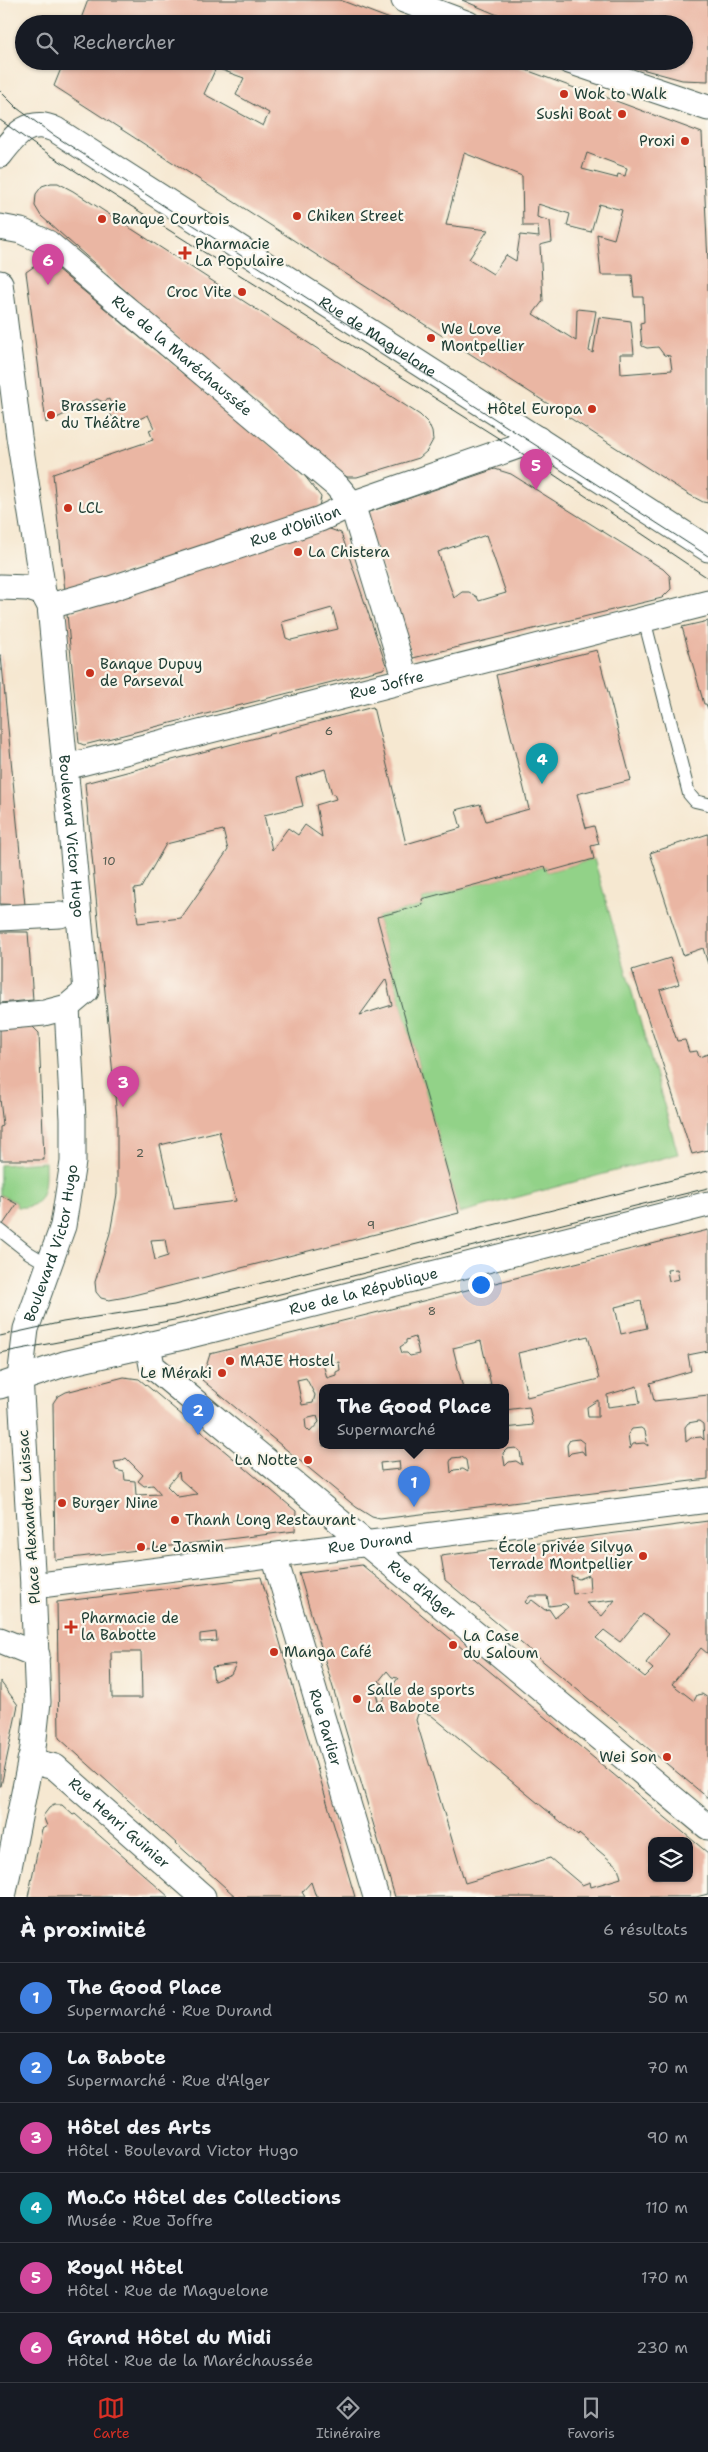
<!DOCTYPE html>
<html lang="fr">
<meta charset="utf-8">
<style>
:root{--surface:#171b24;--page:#242831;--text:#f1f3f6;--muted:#9ea1a6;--line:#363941;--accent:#d93025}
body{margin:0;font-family:"Shantell Sans",sans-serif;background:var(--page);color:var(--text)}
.controls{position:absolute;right:15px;bottom:15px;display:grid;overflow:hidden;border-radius:10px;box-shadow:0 1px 4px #0004}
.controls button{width:45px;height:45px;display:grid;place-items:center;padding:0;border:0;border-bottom:1px solid var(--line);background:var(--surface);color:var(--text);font:25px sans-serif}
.you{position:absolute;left:480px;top:1284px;width:18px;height:18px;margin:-12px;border:4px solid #fff;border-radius:50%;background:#1a73e8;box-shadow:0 0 0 8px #1a73e833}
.badge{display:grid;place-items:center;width:32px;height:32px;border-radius:50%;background:var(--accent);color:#fff;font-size:16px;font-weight:700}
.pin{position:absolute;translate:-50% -41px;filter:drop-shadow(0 1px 2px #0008)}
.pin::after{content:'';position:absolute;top:26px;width:18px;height:15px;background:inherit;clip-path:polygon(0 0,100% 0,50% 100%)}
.popup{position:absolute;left:319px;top:1384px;width:190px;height:65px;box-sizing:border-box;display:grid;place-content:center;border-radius:10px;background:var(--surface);filter:drop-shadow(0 1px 4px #0005);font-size:16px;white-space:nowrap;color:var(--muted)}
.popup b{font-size:19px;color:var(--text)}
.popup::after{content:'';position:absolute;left:50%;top:100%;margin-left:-10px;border:10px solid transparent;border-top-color:var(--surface)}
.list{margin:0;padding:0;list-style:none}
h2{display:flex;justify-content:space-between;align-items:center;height:65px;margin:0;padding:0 20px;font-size:21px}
h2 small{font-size:16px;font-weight:400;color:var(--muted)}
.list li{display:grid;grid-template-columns:32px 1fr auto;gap:15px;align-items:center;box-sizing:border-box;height:70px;padding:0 20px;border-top:1px solid var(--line)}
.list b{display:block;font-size:19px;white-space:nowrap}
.list p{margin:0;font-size:16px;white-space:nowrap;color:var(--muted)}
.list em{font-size:16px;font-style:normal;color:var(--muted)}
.icon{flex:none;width:28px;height:28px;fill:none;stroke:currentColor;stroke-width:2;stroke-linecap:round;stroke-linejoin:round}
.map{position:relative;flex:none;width:708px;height:1897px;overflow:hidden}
.search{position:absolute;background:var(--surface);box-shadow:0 1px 4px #0004;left:15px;right:15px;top:15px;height:55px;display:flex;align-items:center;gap:12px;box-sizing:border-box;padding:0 18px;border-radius:28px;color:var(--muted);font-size:19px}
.sheet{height:485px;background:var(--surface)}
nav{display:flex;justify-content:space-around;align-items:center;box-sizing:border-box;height:70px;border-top:1px solid var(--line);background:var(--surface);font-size:14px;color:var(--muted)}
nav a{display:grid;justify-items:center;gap:2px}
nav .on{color:var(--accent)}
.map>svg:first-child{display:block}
</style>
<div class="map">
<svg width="708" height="1897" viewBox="0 0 708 1897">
<rect width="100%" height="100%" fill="#fbf7ec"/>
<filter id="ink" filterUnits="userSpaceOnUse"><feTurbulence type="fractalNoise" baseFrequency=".02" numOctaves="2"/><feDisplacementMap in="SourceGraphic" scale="10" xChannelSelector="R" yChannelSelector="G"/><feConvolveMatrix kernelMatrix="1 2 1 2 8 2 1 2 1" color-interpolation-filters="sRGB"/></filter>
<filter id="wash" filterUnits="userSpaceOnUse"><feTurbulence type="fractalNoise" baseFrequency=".0096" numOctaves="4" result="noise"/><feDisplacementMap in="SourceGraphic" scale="20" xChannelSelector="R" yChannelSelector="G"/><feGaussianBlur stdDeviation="1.12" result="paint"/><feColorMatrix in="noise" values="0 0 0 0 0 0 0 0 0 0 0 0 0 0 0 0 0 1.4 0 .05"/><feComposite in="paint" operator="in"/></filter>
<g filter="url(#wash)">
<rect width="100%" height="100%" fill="#f6e8d1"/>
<g fill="#92d288" stroke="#58885e">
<polygon points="594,859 678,1154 459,1213 377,917 423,905 422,899 545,866 547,872"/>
<path d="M45,1162C45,1184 47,1210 17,1207L16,1202L0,1195V1165Z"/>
</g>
<g id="blocks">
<g fill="#eab6a3" fill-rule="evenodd">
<polygon points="88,0 340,0 403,24 79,24"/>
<polygon points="462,0 708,0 708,81 682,80 616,62 684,61 684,24 519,24"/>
<path d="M64,61H502L580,90L581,88L702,133L708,263V503L703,502L688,494L54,86ZM216,68L244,78L236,95L269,113L263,126L204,94ZM464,153L522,176L523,226H538L539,237L520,235L516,261L506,255L493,274L469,259L488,230L446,225ZM587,153L627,168L625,176L618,174L617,178L582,169ZM538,204L570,214L567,226L591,232L599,204L622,210L614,239L597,234L601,275H632L634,297H643L644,322L640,323L642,346L647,348L658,347L664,355L670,356L672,370L621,374L620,354H634L631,321L599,317L593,353L589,351L596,311L577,309L576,341L533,314L543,301L540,245L552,242L550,221L537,217Z"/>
<polygon points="51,183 58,183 73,191 420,415 428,423 432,432 433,440 427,451 419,458 357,477 347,477 341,473 209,365 41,216 35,206 36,194 42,186"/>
<polygon points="45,259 301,471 321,497 318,511 65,591 53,474 153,440 149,430 154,428 148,415 122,427 117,417 112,417 109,411 112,407 109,399 103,402 97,399 46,423 26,272"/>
<path d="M495,469L511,474L663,569L670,576L671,589L662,598L413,658L363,514ZM486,535L506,593L479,601L477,597L469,592H462L454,598L438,552Z"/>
<path d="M324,527L341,533L386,665L383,669L84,745L79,743L67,614ZM332,608L338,629L291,640L286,638L282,622Z"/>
<polygon points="708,621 708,709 706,704 704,704 682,627"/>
<path d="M597,650L631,780L577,794L586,828L594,826L599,844L591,846L594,859L547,872L545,866L422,899L423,905L377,917L459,1213L126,1297L109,1300L101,1298L96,1292L95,1282L110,1233L117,1194V1117L85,783L373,707L406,844L461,828L456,810L480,804L486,821L529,809L496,675ZM325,769L332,794H334L336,799L316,805L322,837L305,825L298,835L288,828L272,850L264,815L303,806L296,778ZM223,830L228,850L181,918L138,923L134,889L141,888L166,844ZM386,979L392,1005L360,1015ZM219,1131L236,1201L174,1209L160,1145ZM165,1239L168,1256L155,1260L151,1240Z"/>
<polygon points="0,655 1,655 25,905 0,904"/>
<polygon points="708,834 708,964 703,948 683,955 650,853"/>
<polygon points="0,932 28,932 33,1000 0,1003"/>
<polygon points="670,958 679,984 660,990 677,1041 685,1040 689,1052 697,1051 699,1057 708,1054 708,1150 692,1154 632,970"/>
<polygon points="31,1025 39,1033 44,1160 0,1160 0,1127 3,1126 0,1099 0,1028"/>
<polygon points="0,1195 17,1204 0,1229"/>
<path d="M708,1230V1351L688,1355L691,1371L650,1383L654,1401L708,1395V1479L380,1519L372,1517L356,1507L202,1380L210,1354ZM677,1269L679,1279L669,1281L667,1270ZM641,1301L647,1328L621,1334L615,1307ZM588,1336L599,1379L527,1397L518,1353ZM415,1337L419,1354L410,1356L407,1353H402L400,1347L406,1343V1340ZM481,1341L491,1385L483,1388H505V1410L529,1407L533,1425L505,1428V1446H323V1388H463L453,1348ZM331,1359L334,1363L339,1362L340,1370L336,1372V1375L327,1378L322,1360ZM306,1378L315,1395L313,1403L302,1405L297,1380ZM637,1386L640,1403L608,1407L607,1395ZM598,1400V1417H588L587,1407ZM317,1416L319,1422L310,1432L306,1428L305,1419ZM699,1421L703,1424L704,1440L701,1437L691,1438L686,1442L685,1427L688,1423ZM641,1428L645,1431L648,1446L644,1443L633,1444L630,1449L628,1434L632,1429ZM579,1439L584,1443L585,1455L582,1451L571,1453L568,1456L567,1445L570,1440ZM516,1448L520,1451L522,1465L516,1461L509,1462L505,1466L503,1453L507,1449ZM462,1457L466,1460L468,1472L463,1469L454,1470L451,1473L450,1462L452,1458ZM399,1461L400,1469L381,1471L380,1463Z"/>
<path d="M124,1377L139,1379L296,1511L295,1531L55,1560L53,1403L57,1397L66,1392ZM126,1458L143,1475L138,1481L144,1486L153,1485L161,1494L136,1495L135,1481L125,1480L124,1472L116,1470L114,1462L121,1461ZM179,1472L180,1479L197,1494L178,1497L167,1486Z"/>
<path d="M708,1521V1654L701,1648L672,1684L694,1701L697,1695L702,1694L708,1698V1798L445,1580L441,1556ZM589,1575L590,1592L573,1594L571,1576L579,1579ZM530,1596H547L549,1606L565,1604L568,1607L555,1618L549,1609L545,1610L532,1600L527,1604L525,1602ZM615,1600L602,1616L586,1603ZM643,1614L669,1634L646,1663L653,1669L645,1677L596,1638L604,1630L620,1642Z"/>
<path d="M362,1565L708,1853V1894L696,1897H395L299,1573ZM387,1671L392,1677L398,1678L379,1705L376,1693L383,1684L379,1681ZM423,1712L431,1715L578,1836L579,1834L618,1867L621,1878L591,1887L590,1882L582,1885L550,1858L465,1883L416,1720L418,1714ZM652,1841H689V1878H652V1868L649,1865L652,1864Z"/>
<path d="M261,1577L287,1666L355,1897H316L311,1882L302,1892L305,1897H236L59,1738L57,1602ZM216,1632L217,1641L200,1642V1634ZM111,1652H141L142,1698H112ZM236,1664L231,1674L214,1681L212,1667Z"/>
<polygon points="0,1681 18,1705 1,1786 0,1786"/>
<polygon points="54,1805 62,1805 73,1815 75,1814 169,1897 28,1897 42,1829 47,1826 43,1816 49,1808"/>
</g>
</g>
</g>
<g filter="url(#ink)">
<use href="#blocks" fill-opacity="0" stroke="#3f574c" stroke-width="1"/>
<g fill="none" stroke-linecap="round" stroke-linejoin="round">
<g stroke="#3f574c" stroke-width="14">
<g id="lane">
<polyline points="644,619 689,794 695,801 708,804"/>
<polyline points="0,1230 29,1253 49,1265"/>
</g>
</g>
<g stroke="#3f574c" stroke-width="27">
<g id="street">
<polyline points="404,0 468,24"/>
<polyline points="569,61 708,108"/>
<path id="s1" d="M0,155C16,134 30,117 56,130L708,549"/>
<path id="s2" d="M0,227L21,231L48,243L337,486L352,504L406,680"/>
<path id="s3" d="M0,283L19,437L41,578L43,593L50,606L86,991L67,1007L44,1013L0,1017"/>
<polyline points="0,587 28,588 43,593"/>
<path id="s4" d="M50,606L110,589L320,519L352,504L538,439"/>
<path id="s5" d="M66,767L708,603"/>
<polyline points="0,918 60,915"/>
<path id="s6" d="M148,1345L152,1366L708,1827"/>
<path id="s7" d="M0,1386L64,1364L187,1336L708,1204"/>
<path id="s8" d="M274,1556L376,1897"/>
<path id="s9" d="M33,1586L708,1500"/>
<polyline points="0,1640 37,1655"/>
<path id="s10" d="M30,1761L55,1767L203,1897"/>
<path id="s11" d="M3,1897L33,1748L38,1702L33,1586L20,1378L26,1329L63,1226L73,1162V1119L67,1007"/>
</g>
</g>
<use href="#lane" stroke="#fff" stroke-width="12"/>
<use href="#street" stroke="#fff" stroke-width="25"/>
<g stroke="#1f3d34" stroke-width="1">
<polyline points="0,91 17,108 52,134 708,556"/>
<polyline points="0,120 39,148 514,448 708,578"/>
<polyline points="0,1336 63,1322 174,1305 708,1171"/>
<polyline points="0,1353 179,1319 708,1188"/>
</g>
</g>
</g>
<g fill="#c8321e" stroke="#fbf7ec" stroke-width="2">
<circle cx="564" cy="94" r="5"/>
<circle cx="622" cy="114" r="5"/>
<circle cx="685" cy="141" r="5"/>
<circle cx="297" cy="216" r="5"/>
<circle cx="102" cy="219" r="5"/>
<path d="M182.5 245.5h5v5h5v5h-5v5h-5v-5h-5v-5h5z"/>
<circle cx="242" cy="292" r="5"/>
<circle cx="431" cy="338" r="5"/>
<circle cx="592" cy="409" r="5"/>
<circle cx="51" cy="415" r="5"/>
<circle cx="68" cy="508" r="5"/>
<circle cx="298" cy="552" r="5"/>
<circle cx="90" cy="673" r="5"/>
<circle cx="230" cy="1361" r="5"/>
<circle cx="222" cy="1373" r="5"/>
<circle cx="308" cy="1460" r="5"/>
<circle cx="62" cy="1503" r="5"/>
<circle cx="175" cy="1520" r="5"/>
<circle cx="141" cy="1547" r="5"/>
<circle cx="643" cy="1556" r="5"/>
<path d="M68.5 1619.5h5v5h5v5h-5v5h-5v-5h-5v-5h5z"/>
<circle cx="453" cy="1645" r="5"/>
<circle cx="274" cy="1652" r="5"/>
<circle cx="357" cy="1699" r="5"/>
<circle cx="667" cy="1757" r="5"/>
</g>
<g text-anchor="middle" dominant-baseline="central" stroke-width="4.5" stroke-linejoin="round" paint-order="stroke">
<g font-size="12" fill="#525b50">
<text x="329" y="731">6</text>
<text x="109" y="861">10</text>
<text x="140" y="1153">2</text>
<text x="371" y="1225">9</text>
<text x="432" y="1311">8</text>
</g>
<g font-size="15" fill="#1f3d34" stroke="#fbf7ec" text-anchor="start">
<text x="574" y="94">Wok to Walk</text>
<text x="612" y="114" text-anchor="end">Sushi Boat</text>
<text x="675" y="141" text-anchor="end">Proxi</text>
<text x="307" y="216">Chiken Street</text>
<text x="112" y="219">Banque Courtois</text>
<text x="195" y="244">Pharmacie<tspan x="195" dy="17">La Populaire</tspan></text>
<text x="232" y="292" text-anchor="end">Croc Vite</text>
<text x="441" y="329">We Love<tspan x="441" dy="17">Montpellier</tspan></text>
<text x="61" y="406">Brasserie<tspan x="61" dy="17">du Théâtre</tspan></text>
<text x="582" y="409" text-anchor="end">Hôtel Europa</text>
<text x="78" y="508">LCL</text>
<text x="308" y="552">La Chistera</text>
<text x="100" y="664">Banque Dupuy<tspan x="100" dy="17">de Parseval</tspan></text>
<text x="240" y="1361">MAJE Hostel</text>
<text x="212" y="1373" text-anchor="end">Le Méraki</text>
<text x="298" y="1460" text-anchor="end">La Notte</text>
<text x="72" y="1503">Burger Nine</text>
<text x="185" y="1520">Thanh Long Restaurant</text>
<text x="151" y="1547">Le Jasmin</text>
<text x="633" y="1547" text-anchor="end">École privée Silvya<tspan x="633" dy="17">Terrade Montpellier</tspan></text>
<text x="81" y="1618">Pharmacie de<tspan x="81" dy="17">la Babotte</tspan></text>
<text x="463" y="1636">La Case<tspan x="463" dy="17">du Saloum</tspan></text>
<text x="284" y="1652">Manga Café</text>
<text x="367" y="1690">Salle de sports<tspan x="367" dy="17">La Babote</tspan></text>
<text x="657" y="1757" text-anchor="end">Wei Son</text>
</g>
<g font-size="15" fill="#1f3d34" stroke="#fbf7ec">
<text stroke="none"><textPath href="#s1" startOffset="451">Rue de Maguelone</textPath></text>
<text stroke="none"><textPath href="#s2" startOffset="226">Rue de la Maréchaussée</textPath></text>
<text stroke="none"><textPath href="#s4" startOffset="258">Rue d'Obilion</textPath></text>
<text stroke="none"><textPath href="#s5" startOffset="331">Rue Joffre</textPath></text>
<text stroke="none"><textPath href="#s3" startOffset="559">Boulevard Victor Hugo</textPath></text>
<text stroke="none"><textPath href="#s11" startOffset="662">Boulevard Victor Hugo</textPath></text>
<text stroke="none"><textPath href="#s7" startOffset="376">Rue de la République</textPath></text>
<text transform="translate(29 1517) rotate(-94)">Place Alexandre Laissac</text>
<text stroke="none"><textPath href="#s9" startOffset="340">Rue Durand</textPath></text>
<text stroke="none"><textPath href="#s6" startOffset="372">Rue d'Alger</textPath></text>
<text stroke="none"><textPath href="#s8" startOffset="179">Rue Parlier</textPath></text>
<text stroke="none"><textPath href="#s10" startOffset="111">Rue Henri Guinier</textPath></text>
</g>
</g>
</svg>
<div class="controls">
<button><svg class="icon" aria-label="layers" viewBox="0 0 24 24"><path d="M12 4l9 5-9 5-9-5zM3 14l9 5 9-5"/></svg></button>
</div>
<div class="you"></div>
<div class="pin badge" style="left:414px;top:1507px;background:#3f7fe0">1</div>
<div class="popup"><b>The Good Place</b>Supermarché</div>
<div class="pin badge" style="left:198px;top:1435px;background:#3f7fe0">2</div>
<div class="pin badge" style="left:123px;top:1107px;background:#d1479c">3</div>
<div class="pin badge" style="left:542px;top:784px;background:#0f9aa8">4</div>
<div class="pin badge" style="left:536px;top:490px;background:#d1479c">5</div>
<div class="pin badge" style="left:48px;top:285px;background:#d1479c">6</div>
<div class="search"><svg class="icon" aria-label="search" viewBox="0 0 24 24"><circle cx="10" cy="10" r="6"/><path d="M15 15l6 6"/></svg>Rechercher</div>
</div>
<section class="sheet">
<h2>À proximité<small>6 résultats</small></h2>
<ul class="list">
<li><span class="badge" style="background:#3f7fe0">1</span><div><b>The Good Place</b><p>Supermarché · Rue Durand</p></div><em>50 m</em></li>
<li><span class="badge" style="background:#3f7fe0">2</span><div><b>La Babote</b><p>Supermarché · Rue d'Alger</p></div><em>70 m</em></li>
<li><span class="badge" style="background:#d1479c">3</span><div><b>Hôtel des Arts</b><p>Hôtel · Boulevard Victor Hugo</p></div><em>90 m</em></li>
<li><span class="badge" style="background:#0f9aa8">4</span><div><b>Mo.Co Hôtel des Collections</b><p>Musée · Rue Joffre</p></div><em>110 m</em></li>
<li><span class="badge" style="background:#d1479c">5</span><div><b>Royal Hôtel</b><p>Hôtel · Rue de Maguelone</p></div><em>170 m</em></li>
<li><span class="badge" style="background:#d1479c">6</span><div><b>Grand Hôtel du Midi</b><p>Hôtel · Rue de la Maréchaussée</p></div><em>230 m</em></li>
</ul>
</section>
<nav>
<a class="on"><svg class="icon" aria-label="map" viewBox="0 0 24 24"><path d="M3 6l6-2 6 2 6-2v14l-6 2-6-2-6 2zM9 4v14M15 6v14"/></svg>Carte</a>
<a><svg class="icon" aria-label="directions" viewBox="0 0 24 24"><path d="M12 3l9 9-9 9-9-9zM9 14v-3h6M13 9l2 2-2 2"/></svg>Itinéraire</a>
<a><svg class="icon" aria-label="saved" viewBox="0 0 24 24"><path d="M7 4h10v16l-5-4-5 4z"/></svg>Favoris</a>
</nav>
